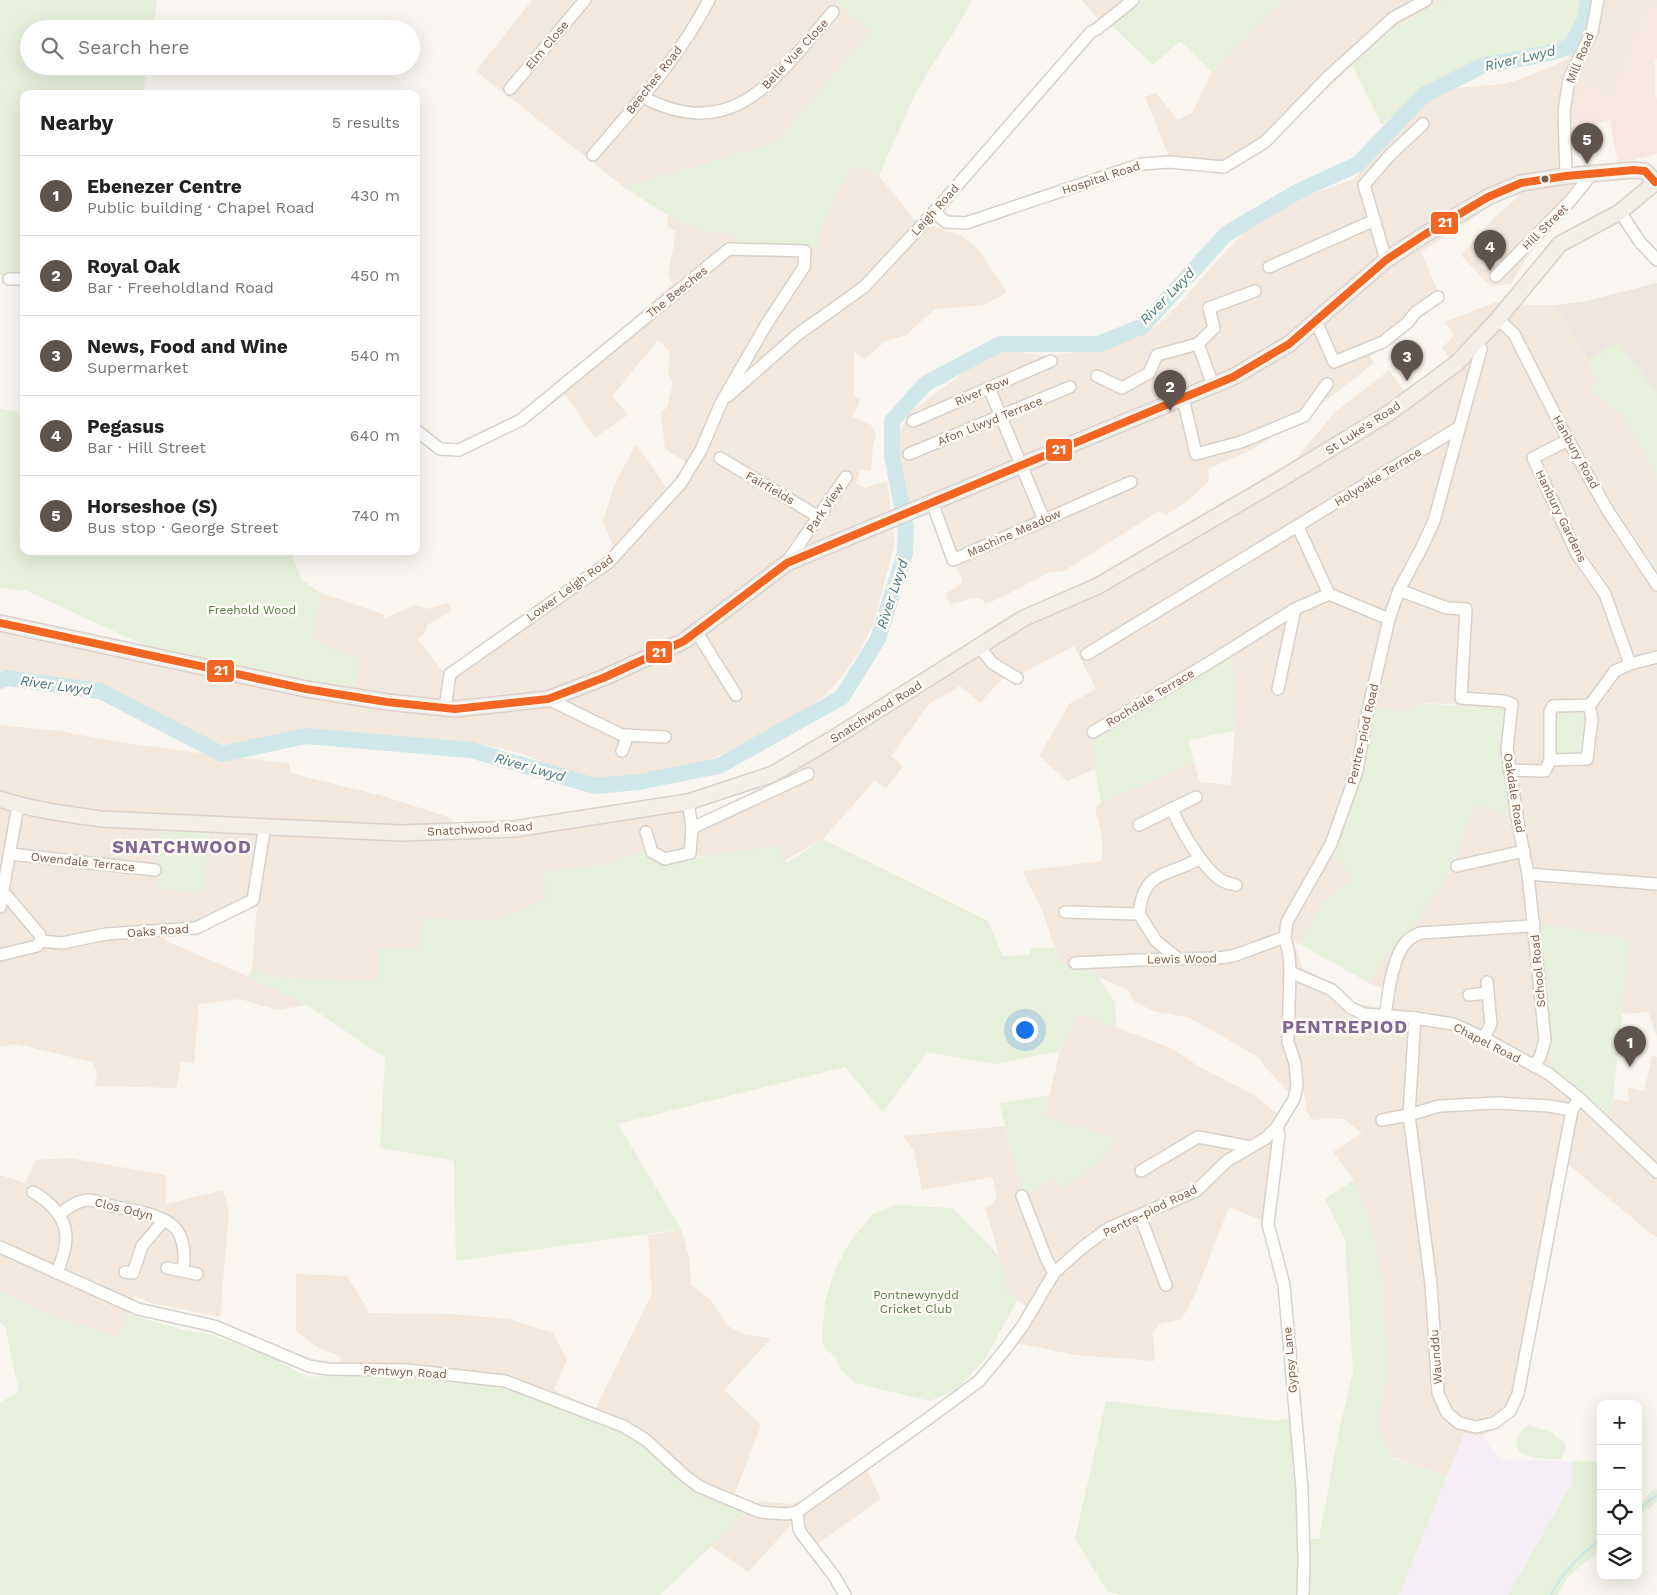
<!DOCTYPE html>
<meta charset="utf-8">
<style>
:root{--surface:#fff;--page:#f6f6f6;--text:#222;--muted:#767676;--line:#e0e0e0;--accent:#5d544f}
body{margin:0;font-family:"Work Sans",sans-serif;background:var(--page);color:var(--text)}
.controls{position:absolute;right:15px;bottom:15px;display:grid;overflow:hidden;border-radius:10px;box-shadow:0 5px 20px #0002}
.controls button{width:45px;height:45px;display:grid;place-items:center;padding:0;border:0;border-bottom:1px solid var(--line);background:var(--surface);color:var(--text);font:25px sans-serif}
.you{position:absolute;left:1024px;top:1029px;width:18px;height:18px;margin:-12px;border:4px solid #fff;border-radius:50%;background:#1a73e8;box-shadow:0 0 0 8px #1a73e833}
.badge{display:grid;place-items:center;width:32px;height:32px;border-radius:50%;background:var(--accent);color:#fff;font-size:16px;font-weight:700}
.pin{position:absolute;translate:-50% -41px;filter:drop-shadow(0 1px 2px #0008)}
.pin::after{content:'';position:absolute;top:26px;width:18px;height:15px;background:inherit;clip-path:polygon(0 0,100% 0,50% 100%)}
.list{margin:0;padding:0;list-style:none}
h2{display:flex;justify-content:space-between;align-items:center;height:65px;margin:0;padding:0 20px;font-size:21px}
h2 small{font-size:16px;font-weight:400;color:var(--muted)}
.list li{display:grid;grid-template-columns:32px 1fr auto;gap:15px;align-items:center;box-sizing:border-box;height:80px;padding:0 20px;border-top:1px solid var(--line)}
.list b{display:block;font-size:19px;white-space:nowrap}
.list p{margin:0;font-size:16px;white-space:nowrap;color:var(--muted)}
.list em{font-size:16px;font-style:normal;color:var(--muted)}
.icon{flex:none;width:28px;height:28px;fill:none;stroke:currentColor;stroke-width:2;stroke-linecap:round;stroke-linejoin:round}
.map{position:relative;flex:none;width:1657px;height:1595px;overflow:hidden}
.search{position:absolute;background:var(--surface);box-shadow:0 5px 20px #0002;left:20px;top:20px;width:400px;height:55px;display:flex;align-items:center;gap:12px;box-sizing:border-box;padding:0 18px;border-radius:28px;color:var(--muted);font-size:19px}
.panel{position:absolute;background:var(--surface);box-shadow:0 5px 20px #0002;left:20px;top:90px;width:400px;height:465px;border-radius:10px}
.map>svg:first-child{display:block}
</style>
<div class="map">
<svg width="1657" height="1595" viewBox="0 0 1657 1595">
<rect width="100%" height="100%" fill="#f9f5f0"/>
<g fill="#f2e8de" fill-rule="evenodd">
<polygon points="532,0 834,0 871,31 776,143 624,187 476,71"/>
<polygon points="1082,0 1142,0 1106,28"/>
<polygon points="1283,0 1443,0 1389,32 1352,65 1270,144 1237,165 1173,167 1145,97 1156,93 1178,120 1192,113 1212,72"/>
<polygon points="1593,0 1657,0 1657,5 1645,2 1629,56 1623,58 1616,84 1607,93 1581,83 1571,126 1573,166 1572,207 1534,247 1511,284 1495,286 1487,283 1461,255 1495,217 1520,195 1496,202 1421,252 1442,301 1370,356 1374,363 1332,396 1290,426 1249,451 1208,469 1209,481 1186,502 1166,515 1159,511 1064,571 1050,572 1000,598 986,604 980,598 970,599 950,604 946,594 963,582 932,510 910,517 896,445 901,430 909,413 993,351 1012,351 1048,356 1106,347 1129,340 1155,327 1182,301 1223,254 1253,223 1303,197 1354,179 1435,94 1446,89 1504,84 1524,78 1568,59 1581,43 1588,24"/>
<polygon points="851,167 870,170 879,176 915,220 962,236 978,249 1007,292 985,305 935,309 906,335 886,341 864,359 854,352 854,395 860,399 853,417 871,425 876,434 873,445 871,471 860,469 856,484 865,488 887,481 895,542 873,626 859,652 842,677 823,697 789,721 710,760 643,779 587,781 520,753 485,745 456,744 422,739 344,733 280,735 235,746 214,744 112,693 91,685 46,677 27,678 0,671 0,618 157,651 350,655 333,649 313,637 321,593 383,614 385,618 414,605 427,609 448,603 452,611 427,625 425,633 417,639 445,674 538,604 566,587 605,557 613,546 603,521 614,486 636,444 667,488 687,463 665,449 661,412 667,408 673,383 668,372 670,352 658,340 612,396 628,415 595,438 558,384 673,284 668,276 676,232 668,227 667,215 702,231 731,233 820,249 821,228"/>
<path d="M1496,302L1522,305H1555L1599,381L1589,389L1625,418L1657,478V1036L1648,1012L1621,1014L1630,939L1539,923L1552,1073L1609,1120L1613,1099L1629,1102L1628,1087L1644,1091L1652,1056L1657,1057V1237L1650,1233L1568,1164L1521,1400L1512,1417L1501,1427L1478,1437L1465,1433L1447,1476L1391,1457L1380,1432L1379,1415L1388,1372L1382,1273L1367,1212L1354,1180L1333,1152L1362,1133L1344,1119L1330,1118L1312,1120L1307,1112L1302,1081L1299,1103L1264,1066L1260,1058L1190,1018L1154,1011L1135,1002L1127,989L1098,977L1094,970H1071L1060,962L1042,910L1022,871L1102,861V836L1095,808L1101,803L1194,762L1200,782L1231,785L1237,689L1093,741L1095,769L1067,781L1039,756L1069,704L1096,689L1074,646L1024,672L1016,686L1003,678L980,703L960,686L930,703L891,756L903,766L886,789L875,780L823,839L783,861L701,856L657,864L643,852L602,865L543,872L547,899L499,919L463,921L440,917L418,949L378,981L280,978L252,969L257,907L196,934L162,937L166,941L249,977L307,1005L277,1010L240,999L199,1004L194,1063L181,1062L176,1088L95,1086L97,1072L92,1062L16,1044L0,1047V725L60,731L118,742L222,756L289,763L290,773L383,796L448,817L457,824L550,819L693,793L696,814L700,819L763,790L877,720L990,648L981,633L1012,614L1087,581L1297,458L1334,413L1389,370L1406,393L1450,360L1442,348L1454,335L1445,322ZM1418,703L1455,704L1503,749L1508,815L1477,803L1466,827L1455,864L1393,955L1387,952L1369,983L1384,989L1381,1007L1355,1004L1330,982L1302,968L1294,942L1300,944L1322,903L1353,878L1363,770L1375,707L1409,713Z"/>
<polygon points="1078,1013 1173,1049 1198,1066 1254,1095 1286,1121 1273,1225 1229,1207 1196,1292 1182,1319 1160,1324 1153,1332 1155,1361 1075,1355 1008,1341 1028,1308 1010,1294 1005,1284 1000,1259 985,1207 991,1205 997,1196 992,1177 922,1190 914,1151 903,1136 1005,1126 1025,1196 1055,1177 1063,1190 1118,1139 1044,1117 1060,1051"/>
<polygon points="70,1158 165,1175 166,1204 223,1190 229,1212 220,1317 151,1303 134,1296 119,1337 48,1315 0,1291 0,1175 25,1183 36,1160"/>
<polygon points="681,1229 689,1257 691,1285 711,1300 728,1326 745,1335 771,1338 724,1390 761,1425 730,1506 698,1492 369,1372 339,1376 340,1356 318,1348 296,1331 296,1274 347,1276 370,1313 450,1314 510,1319 553,1333 567,1360 554,1390 596,1408 652,1293 648,1235"/>
<polygon points="862,1459 881,1499 817,1544 804,1525 791,1525 748,1572 711,1546 759,1501 792,1504 803,1501"/>
</g>
<polygon fill="#f6e8e1" points="1645,2 1657,5 1657,58 1655,62 1655,92 1657,99 1657,154 1618,164 1610,120 1571,131 1571,126 1580,83 1607,93 1616,84 1623,58 1629,56"/>
<polygon fill="#ede5e0" points="1657,283 1657,394 1618,342 1588,361 1555,305 1586,301"/>
<polygon fill="#f6eef6" points="1465,1433 1478,1437 1483,1435 1499,1460 1572,1461 1572,1483 1508,1595 1399,1595"/>
<g fill="#e7f0db">
<polygon points="0,0 157,0 153,29 29,29 29,66 147,66 143,94 24,94 24,273 0,276"/>
<polygon points="834,0 972,0 956,29 929,70 914,96 879,176 870,170 851,167 821,228 820,249 790,244 739,244 731,233 702,231 667,215 624,187 776,143 871,31"/>
<polygon points="1142,0 1283,0 1212,72 1180,41 1153,65 1110,24"/>
<polygon points="1442,0 1581,0 1576,30 1565,43 1528,55 1486,60 1434,81 1382,125 1352,65 1389,32"/>
<polygon points="1618,342 1657,394 1657,478 1625,418 1589,389 1599,381 1588,361"/>
<path d="M0,408L24,414V551H290L302,580L321,593L313,637C328,646 342,655 360,656L356,690L157,651L27,591L0,588Z"/>
<polygon points="1231,657 1237,689 1234,731 1188,740 1194,762 1101,803 1095,769 1093,741"/>
<polygon points="1418,703 1502,709 1506,719 1503,749 1508,816 1477,804 1466,827 1455,864 1447,879 1393,955 1387,952 1369,983 1300,944 1322,903 1353,878 1335,858 1363,770 1375,707 1409,713"/>
<polygon points="1560,713 1582,713 1586,717 1585,750 1582,754 1561,756 1555,753 1556,718"/>
<polygon points="159,830 210,833 204,892 157,890"/>
<path d="M823,839L988,921L1003,956L1030,955L1031,948H1054C1063,971 1071,970 1094,970L1115,1002L1116,1028L1078,1013L1060,1051L995,1064L927,1052L883,1112L845,1067L618,1124L681,1229L456,1261L454,1161L380,1148L385,1058L307,1005L249,977L252,969L280,978L378,981L379,949H418L423,919L440,917L463,921L499,919L546,899L543,872L602,865L643,852L657,864L777,845L787,863Z"/>
<polygon points="1539,923 1630,939 1613,1099 1609,1121 1552,1073"/>
<polygon points="1049,1095 1044,1117 1119,1139 1097,1165 1063,1190 1055,1177 1025,1196 999,1103"/>
<polygon points="1354,1180 1367,1212 1382,1273 1388,1372 1379,1415 1380,1432 1391,1458 1447,1476 1399,1595 1120,1595 1108,1592 1075,1539 1106,1401 1276,1421 1295,1417 1304,1539 1319,1539 1340,1426 1353,1372 1345,1239 1325,1199"/>
<path d="M895,1205L953,1208C966,1223 988,1242 999,1257C1009,1271 998,1284 1018,1299L985,1359L958,1389L930,1401L855,1383L841,1370L835,1356L825,1349L822,1339L825,1302L834,1272L849,1243L873,1214Z"/>
<polygon points="0,1291 48,1315 119,1337 127,1314 188,1331 212,1335 266,1355 309,1377 369,1372 448,1377 502,1385 596,1420 644,1445 698,1492 746,1513 660,1595 0,1595 0,1402 19,1392 5,1326 0,1322"/>
<path d="M1528,1425L1553,1433L1555,1437L1565,1442V1450L1561,1459C1549,1459 1512,1460 1517,1440C1519,1434 1523,1429 1528,1425Z"/>
<polygon points="1572,1461 1601,1462 1601,1549 1568,1577 1558,1595 1508,1595 1572,1483"/>
<polygon points="1655,1488 1657,1490 1657,1502 1638,1517 1638,1505"/>
</g>
<g fill="none" stroke-linecap="round" stroke-linejoin="round">
<g stroke="#d0e8ea" stroke-width="2.5">
<polyline points="1638,1510 1657,1495"/>
<path d="M1551,1595C1562,1573 1581,1554 1601,1539"/>
</g>
<polyline stroke="#d0e8ea" stroke-width="16" points="0,681 7,678 100,691 222,754 306,736 471,750 595,786 639,782 719,766 842,697 878,639 905,553 906,527 892,456 892,421 925,384 1000,344 1099,344 1143,326 1226,234 1297,192 1358,164 1424,95 1482,66 1545,54 1570,47 1585,20 1588,0"/>
<g stroke="#d7d1cb" stroke-width="14">
<g id="minor">
<polyline points="510,89 585,0"/>
<path d="M643,97C736,146 778,74 833,12"/>
<path d="M593,155C635,106 679,58 709,0"/>
<polyline points="1566,176 1564,111 1569,79 1592,32 1598,0"/>
<polyline points="934,212 946,222 966,223 1142,164 1169,162 1224,167 1265,142 1328,77 1393,18 1426,0"/>
<polyline points="1620,212 1640,242 1657,260"/>
<polyline points="1386,260 1364,185 1390,155 1423,124"/>
<polyline points="1269,267 1375,220"/>
<polyline points="1496,276 1570,201 1591,175"/>
<polyline points="9,279 24,279"/>
<polyline points="1498,319 1514,334 1568,440 1608,511 1657,585"/>
<polyline points="1316,321 1334,362 1383,342 1407,323 1416,312 1438,297"/>
<polyline points="1198,344 1214,328 1209,308 1255,291"/>
<polyline points="1097,376 1122,388 1149,373 1157,355 1198,344 1213,385"/>
<polyline points="989,388 1044,520"/>
<polyline points="728,396 797,335 864,287 934,212 1091,32 1097,29 1133,0"/>
<polyline points="1183,398 1196,454 1241,442 1304,416 1327,384"/>
<polyline points="913,421 1051,361"/>
<polyline points="416,430 440,449 459,450 521,420 729,249 805,251 804,267 766,325 721,403 701,450 681,483 609,562 450,674 445,708"/>
<polyline points="1568,440 1533,458 1577,554 1605,594 1630,664"/>
<polyline points="909,454 1070,387"/>
<polyline points="720,458 819,517"/>
<polyline points="932,502 953,560 1131,482"/>
<polyline points="1298,527 1329,594"/>
<polyline points="787,562 846,477"/>
<polyline points="1399,590 1447,608 1466,609 1461,698 1504,701 1512,704 1507,749 1519,828 1528,874 1545,1040 1540,1057 1534,1066"/>
<polyline points="1329,594 1389,619"/>
<polyline points="696,631 736,695"/>
<polyline points="979,646 992,663 1017,678"/>
<polyline points="1087,654 1458,428"/>
<polyline points="1278,689 1295,609"/>
<polyline points="548,699 622,735 665,737"/>
<polyline points="1093,732 1207,664 1295,609 1329,594"/>
<polyline points="622,751 628,735"/>
<polyline points="1550,760 1587,759 1592,719 1589,705"/>
<polyline points="1509,770 1545,771 1550,760 1550,712 1553,706 1590,705 1615,671 1630,664 1657,657"/>
<polyline points="688,802 692,828 808,774"/>
<path d="M1172,808C1179,828 1203,868 1221,880C1225,883 1232,884 1236,885"/>
<polyline points="1139,825 1196,797"/>
<polyline points="646,832 652,852 665,859 690,853 692,828"/>
<polyline points="10,854 155,870"/>
<polyline points="1457,866 1524,851"/>
<polyline points="1528,874 1657,884"/>
<polyline points="2,895 7,896 40,935 41,941"/>
<polyline points="0,907 18,805"/>
<path d="M1065,912L1139,914C1144,867 1168,878 1200,858"/>
<polyline points="1139,914 1156,941 1177,958"/>
<polyline points="41,941 62,943 106,934 196,928 253,900 265,825"/>
<polyline points="0,955 37,946 41,941"/>
<polyline points="1075,963 1138,960 1218,958 1233,956 1285,937"/>
<polyline points="1290,972 1332,990 1351,1008 1364,1014 1415,1018 1453,1024 1484,1038 1549,1074 1579,1098 1657,1172"/>
<polyline points="1469,995 1488,993"/>
<path d="M1385,1016C1388,996 1392,956 1407,941C1410,938 1416,935 1420,933L1529,926L1534,923"/>
<polyline points="1484,1038 1491,1024 1487,982"/>
<polyline points="1572,1110 1549,1106 1497,1103 1439,1106 1409,1115 1431,1284 1438,1393 1447,1413 1459,1423 1476,1427 1494,1423 1510,1411 1518,1394 1572,1110 1579,1098"/>
<polyline points="1382,1120 1409,1115 1415,1018"/>
<polyline points="1277,1127 1279,1135 1268,1224 1284,1285 1302,1489 1304,1560 1303,1595"/>
<polyline points="1141,1171 1198,1137 1251,1147"/>
<path d="M33,1192C50,1202 66,1217 66,1238C66,1250 61,1262 57,1273"/>
<polyline points="1022,1196 1046,1258 1054,1273"/>
<path d="M59,1215C67,1208 78,1200 89,1200C97,1201 105,1204 112,1206C131,1210 165,1214 177,1230C185,1242 185,1257 183,1271"/>
<polyline points="1140,1216 1166,1285"/>
<polyline points="0,1247 138,1309 214,1326 309,1366 328,1369 407,1370 505,1381 623,1426 646,1440 685,1476 700,1487 760,1512 787,1514 797,1512 929,1418 979,1381 1003,1352 1022,1327 1054,1273 1083,1247 1109,1228 1196,1191 1227,1161 1266,1138 1277,1127 1294,1099 1297,1086 1295,1063 1288,1042 1290,972 1289,955 1285,937 1287,922 1331,844 1357,771 1366,719 1389,619 1399,590 1421,549 1434,521 1481,349 1476,342"/>
<polyline points="167,1268 197,1274"/>
<polyline points="125,1272 133,1273 142,1246 164,1220"/>
<polyline points="797,1512 799,1529 801,1533 834,1576 845,1595"/>
</g>
</g>
<g stroke="#dad1cc" stroke-width="18">
<g id="major">
<polyline points="0,623 306,689 387,702 455,709 548,699 603,678 684,641 787,563 1233,377 1289,344 1386,260 1424,235 1488,197 1521,183 1566,176 1634,170 1645,171 1655,182"/>
<path d="M0,799C33,810 67,814 101,819L401,833L514,829L688,802L773,774L832,739L1024,618L1098,586L1281,479L1389,413L1457,363L1498,319L1560,244L1620,212L1657,181"/>
</g>
</g>
<use href="#minor" stroke="#fefefd" stroke-width="11"/>
<use href="#major" stroke="#f3eee8" stroke-width="15"/>
<g stroke="#fffaf3" stroke-width="11">
<polyline id="bus-1" points="0,623 306,689 387,702 455,709 548,699 603,678 684,641 787,563 1233,377 1289,344 1386,260 1424,235 1488,197 1521,183 1566,176 1634,170 1645,171 1655,182"/>
</g>
<use href="#bus-1" stroke="#f26522" stroke-width="8"/>
</g>
<circle fill="#7a5c4d" stroke="#fffaf3" stroke-width="2" cx="1545" cy="179" r="4.5"/>
<g text-anchor="middle" dominant-baseline="central" stroke-width="5" stroke-linejoin="round" paint-order="stroke">
<g font-size="12" fill="#7a5c4d" stroke="#fffaf3">
<text transform="translate(547 45) rotate(-50)">Elm Close</text>
<text transform="translate(795 54) rotate(-47)">Belle Vue Close</text>
<text transform="translate(1580 58) rotate(-67)">Mill Road</text>
<text transform="translate(654 80) rotate(-52)">Beeches Road</text>
<text transform="translate(1101 178) rotate(-18)">Hospital Road</text>
<text transform="translate(935 210) rotate(-48)">Leigh Road</text>
<text transform="translate(1545 227) rotate(-45)">Hill Street</text>
<text transform="translate(677 292) rotate(-39)">The Beeches</text>
<text transform="translate(982 391) rotate(-23)">River Row</text>
<text transform="translate(990 421) rotate(-22)">Afon Llwyd Terrace</text>
<text transform="translate(1363 428) rotate(-33)">St Luke's Road</text>
<text transform="translate(1576 452) rotate(61)">Hanbury Road</text>
<text transform="translate(1378 477) rotate(-32)">Holyoake Terrace</text>
<text transform="translate(770 488) rotate(30)">Fairfields</text>
<text transform="translate(825 508) rotate(-56)">Park View</text>
<text transform="translate(1561 516) rotate(64)">Hanbury Gardens</text>
<text transform="translate(1014 533) rotate(-24)">Machine Meadow</text>
<text transform="translate(570 588) rotate(-36)">Lower Leigh Road</text>
<text transform="translate(1150 698) rotate(-31)">Rochdale Terrace</text>
<text transform="translate(876 712) rotate(-32)">Snatchwood Road</text>
<text transform="translate(1363 734) rotate(-77)">Pentre-piod Road</text>
<text transform="translate(1514 793) rotate(81)">Oakdale Road</text>
<text transform="translate(480 829) rotate(-3)">Snatchwood Road</text>
<text transform="translate(83 862) rotate(6)">Owendale Terrace</text>
<text transform="translate(158 931) rotate(-4)">Oaks Road</text>
<text transform="translate(1182 959) rotate(-1)">Lewis Wood</text>
<text transform="translate(1538 971) rotate(-95)">School Road</text>
<text transform="translate(1487 1043) rotate(27)">Chapel Road</text>
<text transform="translate(124 1209) rotate(14)">Clos Odyn</text>
<text transform="translate(1150 1211) rotate(-26)">Pentre-piod Road</text>
<text transform="translate(1436 1357) rotate(-94)">Waunddu</text>
<text transform="translate(1290 1360) rotate(-95)">Gypsy Lane</text>
<text transform="translate(405 1372) rotate(3)">Pentwyn Road</text>
</g>
<g font-size="12" fill="#537a41" stroke="#fffaf3">
<text x="252" y="610">Freehold Wood</text>
<text x="916" y="1295">Pontnewynydd<tspan x="916" dy="14">Cricket Club</tspan></text>
</g>
<g font-size="14" font-style="italic" fill="#437c86" stroke="#fffaf3">
<text transform="translate(1520 58) rotate(-13)">River Lwyd</text>
<text transform="translate(1167 296) rotate(-46)">River Lwyd</text>
<text transform="translate(892 594) rotate(-72)">River Lwyd</text>
<text transform="translate(56 685) rotate(8)">River Lwyd</text>
<text transform="translate(530 767) rotate(16)">River Lwyd</text>
</g>
<g font-size="18" font-weight="bold" letter-spacing="1" fill="#846695" stroke="#fffaf3">
<text x="182" y="846">SNATCHWOOD</text>
<text x="1345" y="1026">PENTREPIOD</text>
</g>
</g>
<g stroke="#fffaf3" stroke-width="2">
<rect x="1430" y="211" width="29" height="24" rx="5" fill="#f26522"/>
<rect x="1045" y="438" width="28" height="24" rx="5" fill="#f26522"/>
<rect x="645" y="640" width="28" height="24" rx="5" fill="#f26522"/>
<rect x="206" y="659" width="29" height="24" rx="5" fill="#f26522"/>
</g>
<g font-size="14" text-anchor="middle" font-weight="bold" fill="#fff">
<text x="1445" y="227">21</text>
<text x="1059" y="454">21</text>
<text x="659" y="657">21</text>
<text x="221" y="675">21</text>
</g>
</svg>
<div class="controls">
<button>+</button>
<button>−</button>
<button><svg class="icon" aria-label="locate" viewBox="0 0 24 24"><circle cx="12" cy="12" r="6"/><path d="M12 2v4M12 18v4M2 12h4M18 12h4"/></svg></button>
<button><svg class="icon" aria-label="layers" viewBox="0 0 24 24"><path d="M12 4l9 5-9 5-9-5zM3 14l9 5 9-5"/></svg></button>
</div>
<div class="you"></div>
<div class="pin badge" style="left:1630px;top:1067px">1</div>
<div class="pin badge" style="left:1170px;top:411px">2</div>
<div class="pin badge" style="left:1407px;top:381px">3</div>
<div class="pin badge" style="left:1490px;top:271px">4</div>
<div class="pin badge" style="left:1587px;top:164px">5</div>
<div class="search"><svg class="icon" aria-label="search" viewBox="0 0 24 24"><circle cx="10" cy="10" r="6"/><path d="M15 15l6 6"/></svg>Search here</div>
<section class="panel">
<h2>Nearby<small>5 results</small></h2>
<ul class="list">
<li><span class="badge">1</span><div><b>Ebenezer Centre</b><p>Public building · Chapel Road</p></div><em>430 m</em></li>
<li><span class="badge">2</span><div><b>Royal Oak</b><p>Bar · Freeholdland Road</p></div><em>450 m</em></li>
<li><span class="badge">3</span><div><b>News, Food and Wine</b><p>Supermarket</p></div><em>540 m</em></li>
<li><span class="badge">4</span><div><b>Pegasus</b><p>Bar · Hill Street</p></div><em>640 m</em></li>
<li><span class="badge">5</span><div><b>Horseshoe (S)</b><p>Bus stop · George Street</p></div><em>740 m</em></li>
</ul>
</section>
</div>
